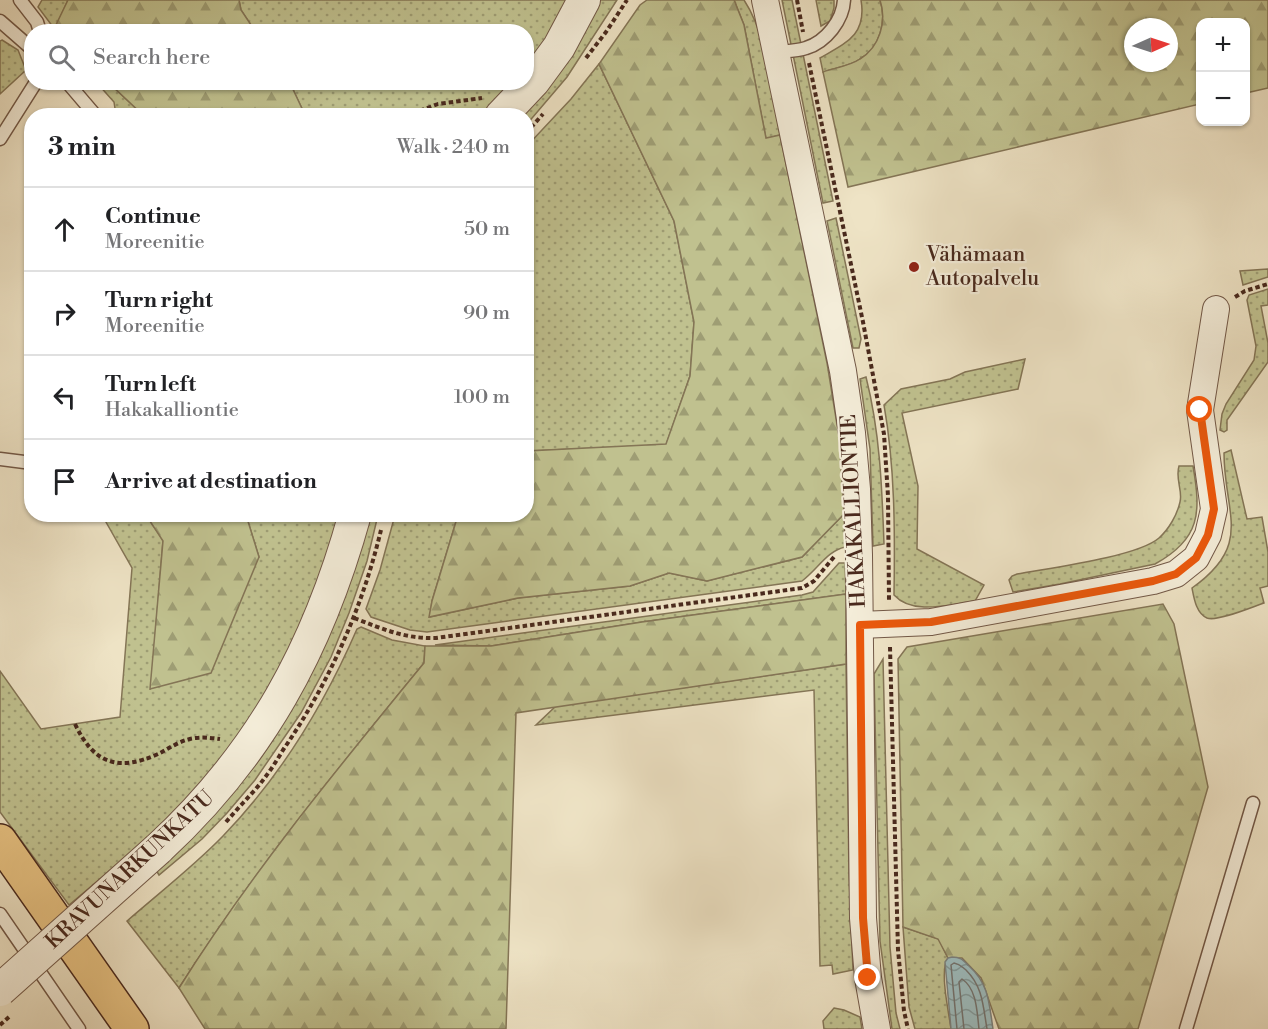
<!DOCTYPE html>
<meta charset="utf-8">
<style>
:root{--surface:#fff;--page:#f2f2f2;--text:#202124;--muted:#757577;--line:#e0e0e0}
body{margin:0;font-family:"Libre Bodoni",serif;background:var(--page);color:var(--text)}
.controls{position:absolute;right:18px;top:18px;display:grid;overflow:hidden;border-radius:12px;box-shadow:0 2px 4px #0004}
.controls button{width:54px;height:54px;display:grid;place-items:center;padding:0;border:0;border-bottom:2px solid var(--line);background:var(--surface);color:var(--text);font:30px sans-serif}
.compass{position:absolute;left:1124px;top:18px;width:54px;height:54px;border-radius:50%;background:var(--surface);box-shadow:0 2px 4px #0004;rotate:87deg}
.stop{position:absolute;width:18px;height:18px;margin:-14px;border:4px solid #ea580c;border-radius:50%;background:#fff}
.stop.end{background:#ea580c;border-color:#fff;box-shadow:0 2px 6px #0008}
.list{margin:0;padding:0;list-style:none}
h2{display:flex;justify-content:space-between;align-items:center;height:78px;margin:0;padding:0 24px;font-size:26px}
h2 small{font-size:20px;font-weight:400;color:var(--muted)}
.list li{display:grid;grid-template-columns:39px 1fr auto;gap:18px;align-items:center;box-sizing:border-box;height:84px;padding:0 24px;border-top:2px solid var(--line)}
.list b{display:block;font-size:22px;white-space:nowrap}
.list p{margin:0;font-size:20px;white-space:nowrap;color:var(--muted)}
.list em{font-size:20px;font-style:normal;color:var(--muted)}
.icon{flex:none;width:33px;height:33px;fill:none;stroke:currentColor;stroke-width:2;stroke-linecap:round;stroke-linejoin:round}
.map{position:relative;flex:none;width:1268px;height:1029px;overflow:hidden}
.search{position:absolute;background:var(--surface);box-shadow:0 2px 4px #0004;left:24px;top:24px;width:510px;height:66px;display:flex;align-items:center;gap:15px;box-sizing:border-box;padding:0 21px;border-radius:24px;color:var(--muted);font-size:22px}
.panel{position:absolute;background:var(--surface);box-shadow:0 2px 4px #0004;left:24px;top:108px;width:510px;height:414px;border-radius:24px}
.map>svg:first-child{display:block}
</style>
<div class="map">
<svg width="1268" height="1029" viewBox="0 0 1268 1029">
<defs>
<pattern id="grass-dots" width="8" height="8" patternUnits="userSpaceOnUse" patternTransform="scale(1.5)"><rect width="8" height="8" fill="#c0c18f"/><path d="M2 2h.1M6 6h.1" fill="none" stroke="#9e9d74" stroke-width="1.8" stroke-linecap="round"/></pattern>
<pattern id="forest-firs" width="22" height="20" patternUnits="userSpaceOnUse" patternTransform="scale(1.5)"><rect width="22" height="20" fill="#c0c18f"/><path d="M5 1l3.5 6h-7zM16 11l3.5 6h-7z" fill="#9e9d74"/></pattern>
<pattern id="water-waves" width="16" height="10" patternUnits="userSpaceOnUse" patternTransform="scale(1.5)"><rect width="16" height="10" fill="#9dbcbe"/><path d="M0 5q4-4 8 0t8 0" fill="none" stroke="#82999a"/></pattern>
</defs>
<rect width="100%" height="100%" fill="#eee3c5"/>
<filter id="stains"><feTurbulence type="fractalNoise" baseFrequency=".00333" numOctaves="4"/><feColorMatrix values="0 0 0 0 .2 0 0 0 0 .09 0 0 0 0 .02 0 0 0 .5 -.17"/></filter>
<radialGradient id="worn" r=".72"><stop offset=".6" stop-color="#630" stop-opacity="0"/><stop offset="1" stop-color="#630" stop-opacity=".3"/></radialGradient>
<g fill="url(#grass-dots)" stroke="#847556" stroke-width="1.5">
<polygon points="42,0 68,0 55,29 57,31 56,31 38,7"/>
<polygon points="239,0 568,0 555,27 527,67 526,32 255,31 241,10"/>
<polygon points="598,0 617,0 567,77 527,124 526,116 522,116"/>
<path d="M734,0H744C768,36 772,93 780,135L766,139L744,25Z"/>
<polygon points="782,0 792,0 833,201 823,203"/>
<polygon points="816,0 834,0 834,8 830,21 821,26"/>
<path d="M861,0H880C887,21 880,47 860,59C850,66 834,68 823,72L820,58C846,43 867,35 861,0Z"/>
<polygon points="2,40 18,50 26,70 0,94 0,41"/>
<polygon points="599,64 674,221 694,322 690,376 666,445 527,451 526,147 571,99"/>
<polygon points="97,83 109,83 143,115 116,115 114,102"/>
<polygon points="290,83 515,83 484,116 305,115"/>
<polygon points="836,218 861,339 859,348 853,348 827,221"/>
<polygon points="1268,269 1268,277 1243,285 1240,271"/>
<polygon points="1268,289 1268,305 1261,306 1268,343 1268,362 1227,420 1227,430 1224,432 1220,430 1222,414 1226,404 1254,360 1256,346 1247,300 1249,295"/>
<path d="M1025,359L1018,389L902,413L918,486L917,549L984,585L975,601C950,604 913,616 894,595C895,532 895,467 884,405L901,389L950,379L965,372Z"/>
<path d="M866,377C880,432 882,488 884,544L873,546L870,449L860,379Z"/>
<path d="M1231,450L1247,519L1262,517L1268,552V586L1260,588L1264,603C1252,607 1217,622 1207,618C1196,613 1194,598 1192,588C1254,544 1224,514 1224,453Z"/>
<path d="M1179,466H1193C1201,512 1201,539 1155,564L1060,584L1013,592L1009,580L1012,576L1017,574C1049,568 1137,557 1159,538C1169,529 1177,515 1180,502C1183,491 1175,479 1179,466Z"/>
<path d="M844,514L845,547C827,551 818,569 802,581L427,632L410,630L371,617L366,609L380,570L395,515H458L432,601L430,617L518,598L630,586L669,573L707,581L802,557Z"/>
<polygon points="102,515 146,515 163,540 151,688 259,557 246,515 340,515 306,621 253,720 171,819 69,905 0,812 0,671 41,729 120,717 132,568"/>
<path d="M368,515H378L367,561L349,613L331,657L301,713L255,780L227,813L202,839L159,875L156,870C193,834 231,798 262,756C275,738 287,717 297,697C330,639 353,579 368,515Z"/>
<polygon points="839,563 845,563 846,594 642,622 491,646 435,645 802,595 813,592"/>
<path d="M361,627L392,640L425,646L424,663C338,768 252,873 179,988L127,921C159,893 194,866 223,836C281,776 324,705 357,629Z"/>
<polygon points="883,659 890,947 896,1013 900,1029 892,1029 880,941 874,674"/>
<polygon points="846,664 849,875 853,970 833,974 832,965 820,966 814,690 536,725 556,706"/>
<path d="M903,927L939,939L948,958C939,970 949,1013 951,1029H915L909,1007Z"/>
<polygon points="834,1008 844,1010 860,1017 862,1029 824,1029 823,1021"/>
</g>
<g fill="url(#forest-firs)" stroke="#847556" stroke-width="1.5" fill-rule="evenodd">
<polygon points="68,0 239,0 241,10 255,31 57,31 54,29"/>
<polygon points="647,0 734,0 744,25 766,138 780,135 827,363 839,437 844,514 802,557 707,581 669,573 630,586 518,598 429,617 432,601 458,515 526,514 527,451 666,444 690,376 694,322 674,221 599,64 640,5"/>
<path d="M880,0H1268V88L1246,93V22H1200V104L848,187L823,72C834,68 850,66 860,59C880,47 887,21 880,0ZM1133,27H1169V63H1133Z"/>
<polygon points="109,83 290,83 305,115 143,115"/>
<polygon points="146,515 246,515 259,557 211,673 150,689 163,541"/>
<path d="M846,594V664L516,713L506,1029H205L179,988C251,873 338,768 424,663L425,646H491L642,622Z"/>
<polygon points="1163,604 1174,624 1208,787 1138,1029 999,1029 981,978 962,958 948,958 938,939 903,927 898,659 907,647"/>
</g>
<path fill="url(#water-waves)" stroke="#7b817e" stroke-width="1.5" d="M952,957C961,957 963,960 969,966C989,984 989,1003 993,1029H951L945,962L948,958Z"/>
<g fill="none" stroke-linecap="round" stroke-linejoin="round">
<g stroke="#73726e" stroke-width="1.5">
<path d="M957,1029L951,965L954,963C960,964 961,966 966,970C983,987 983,1006 987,1029"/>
<path d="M964,1029L959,982L962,979C977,989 977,1012 979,1029"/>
</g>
<g stroke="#725847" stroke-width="15">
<g id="service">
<polyline points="20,0 37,22 40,32"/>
<polyline points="0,21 32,49"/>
<path d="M777,52C787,51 797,51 806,48C826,42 843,20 844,0"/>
<polyline points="67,82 96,116"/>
<polyline points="0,139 36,82"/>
<polyline points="0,459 32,463"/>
<polyline points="0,914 79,1029"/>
<polyline points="1186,1029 1253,803"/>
</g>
</g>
<g stroke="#725847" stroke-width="28">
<g id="minor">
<polyline points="765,0 843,371 852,433 857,489 859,555 863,918 868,978 877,1029"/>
<polyline points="860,625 931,622 1153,581 1176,574 1196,558 1208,535 1214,509 1200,410 1216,309"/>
</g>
</g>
<g stroke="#725847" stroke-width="34">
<g id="tertiary">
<polyline points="501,116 534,81 559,47 584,0"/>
<path d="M158,849C261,754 318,648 355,514"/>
</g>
</g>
<g stroke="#49291d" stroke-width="36">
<polyline id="trunk" points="0,841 132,1029"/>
</g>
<g stroke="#49291d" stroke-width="4" stroke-dasharray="4.5 3" stroke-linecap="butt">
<polyline points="797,0 803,32"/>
<polyline points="586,58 606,32 627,0"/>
<polyline points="809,63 863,322 884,434 888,496 889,600"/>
<polyline points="406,116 438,104 482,98"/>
<polyline points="526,133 543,114"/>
<polyline points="1235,297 1245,291 1268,284"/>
<path d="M354,618C383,629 405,639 436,638L802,588L814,581L834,557"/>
<polyline points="890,647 898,950 904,1011 908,1029"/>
<path d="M75,724C94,764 118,772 158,754C170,748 182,739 196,738C204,737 212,738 220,739"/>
<path d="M226,822C237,809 249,797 260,784C268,774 276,762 283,750C329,683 362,609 381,530"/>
</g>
<use href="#service" stroke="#f4edd9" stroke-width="12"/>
<use href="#minor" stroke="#f4edd9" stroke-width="26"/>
<use href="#tertiary" stroke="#f4edd9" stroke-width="32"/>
<use href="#trunk" stroke="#e7c282" stroke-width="33"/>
<g stroke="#725847" stroke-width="34" stroke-linecap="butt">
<polyline id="tertiary-bridge" points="0,990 158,849"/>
</g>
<polyline stroke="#49291d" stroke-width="4" stroke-dasharray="4.5 3" stroke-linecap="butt" points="0,1025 9,1017"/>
<use href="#tertiary-bridge" stroke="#f4edd9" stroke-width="32"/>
</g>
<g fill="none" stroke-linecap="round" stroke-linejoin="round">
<polyline stroke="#ea580c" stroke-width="8" points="868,978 863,918 860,625 931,622 1153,581 1176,574 1196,558 1208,535 1214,509 1200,410"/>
</g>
<circle fill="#8f2418" stroke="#f4edd9" stroke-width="2" cx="914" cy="267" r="6"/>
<g text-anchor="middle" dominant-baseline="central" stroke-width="4.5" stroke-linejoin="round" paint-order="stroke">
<g font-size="21" fill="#49291d" stroke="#f4edd9" text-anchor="start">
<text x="926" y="255">Vähämaan<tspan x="926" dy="24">Autopalvelu</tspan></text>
</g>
<g font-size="21" fill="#49291d" stroke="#f4edd9">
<text transform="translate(854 511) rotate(-93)">HAKAKALLIONTIE</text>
<text transform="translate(130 870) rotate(-43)">KRAVUNARKUNKATU</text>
</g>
</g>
<rect width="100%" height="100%" filter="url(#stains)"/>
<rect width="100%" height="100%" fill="url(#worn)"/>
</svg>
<div class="controls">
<button>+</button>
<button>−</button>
</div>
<svg class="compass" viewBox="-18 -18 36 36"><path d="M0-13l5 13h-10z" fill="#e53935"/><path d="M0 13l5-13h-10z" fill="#757577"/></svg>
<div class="stop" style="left:1200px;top:410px"></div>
<div class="stop end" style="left:868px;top:978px"></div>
<div class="search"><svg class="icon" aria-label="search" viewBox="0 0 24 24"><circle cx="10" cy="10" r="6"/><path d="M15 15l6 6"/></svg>Search here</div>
<section class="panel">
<h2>3 min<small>Walk · 240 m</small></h2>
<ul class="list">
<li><svg class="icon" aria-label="ahead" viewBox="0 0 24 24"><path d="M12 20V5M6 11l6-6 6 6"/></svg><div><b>Continue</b><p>Moreenitie</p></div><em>50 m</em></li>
<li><svg class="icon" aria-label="right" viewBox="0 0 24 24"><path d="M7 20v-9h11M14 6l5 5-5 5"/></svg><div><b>Turn right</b><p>Moreenitie</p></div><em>90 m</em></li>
<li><svg class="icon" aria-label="left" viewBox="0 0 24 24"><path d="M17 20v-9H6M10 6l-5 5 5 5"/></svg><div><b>Turn left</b><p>Hakakalliontie</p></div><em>100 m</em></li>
<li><svg class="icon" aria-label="arrive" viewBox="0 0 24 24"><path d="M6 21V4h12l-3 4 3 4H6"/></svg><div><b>Arrive at destination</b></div></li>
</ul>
</section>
</div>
